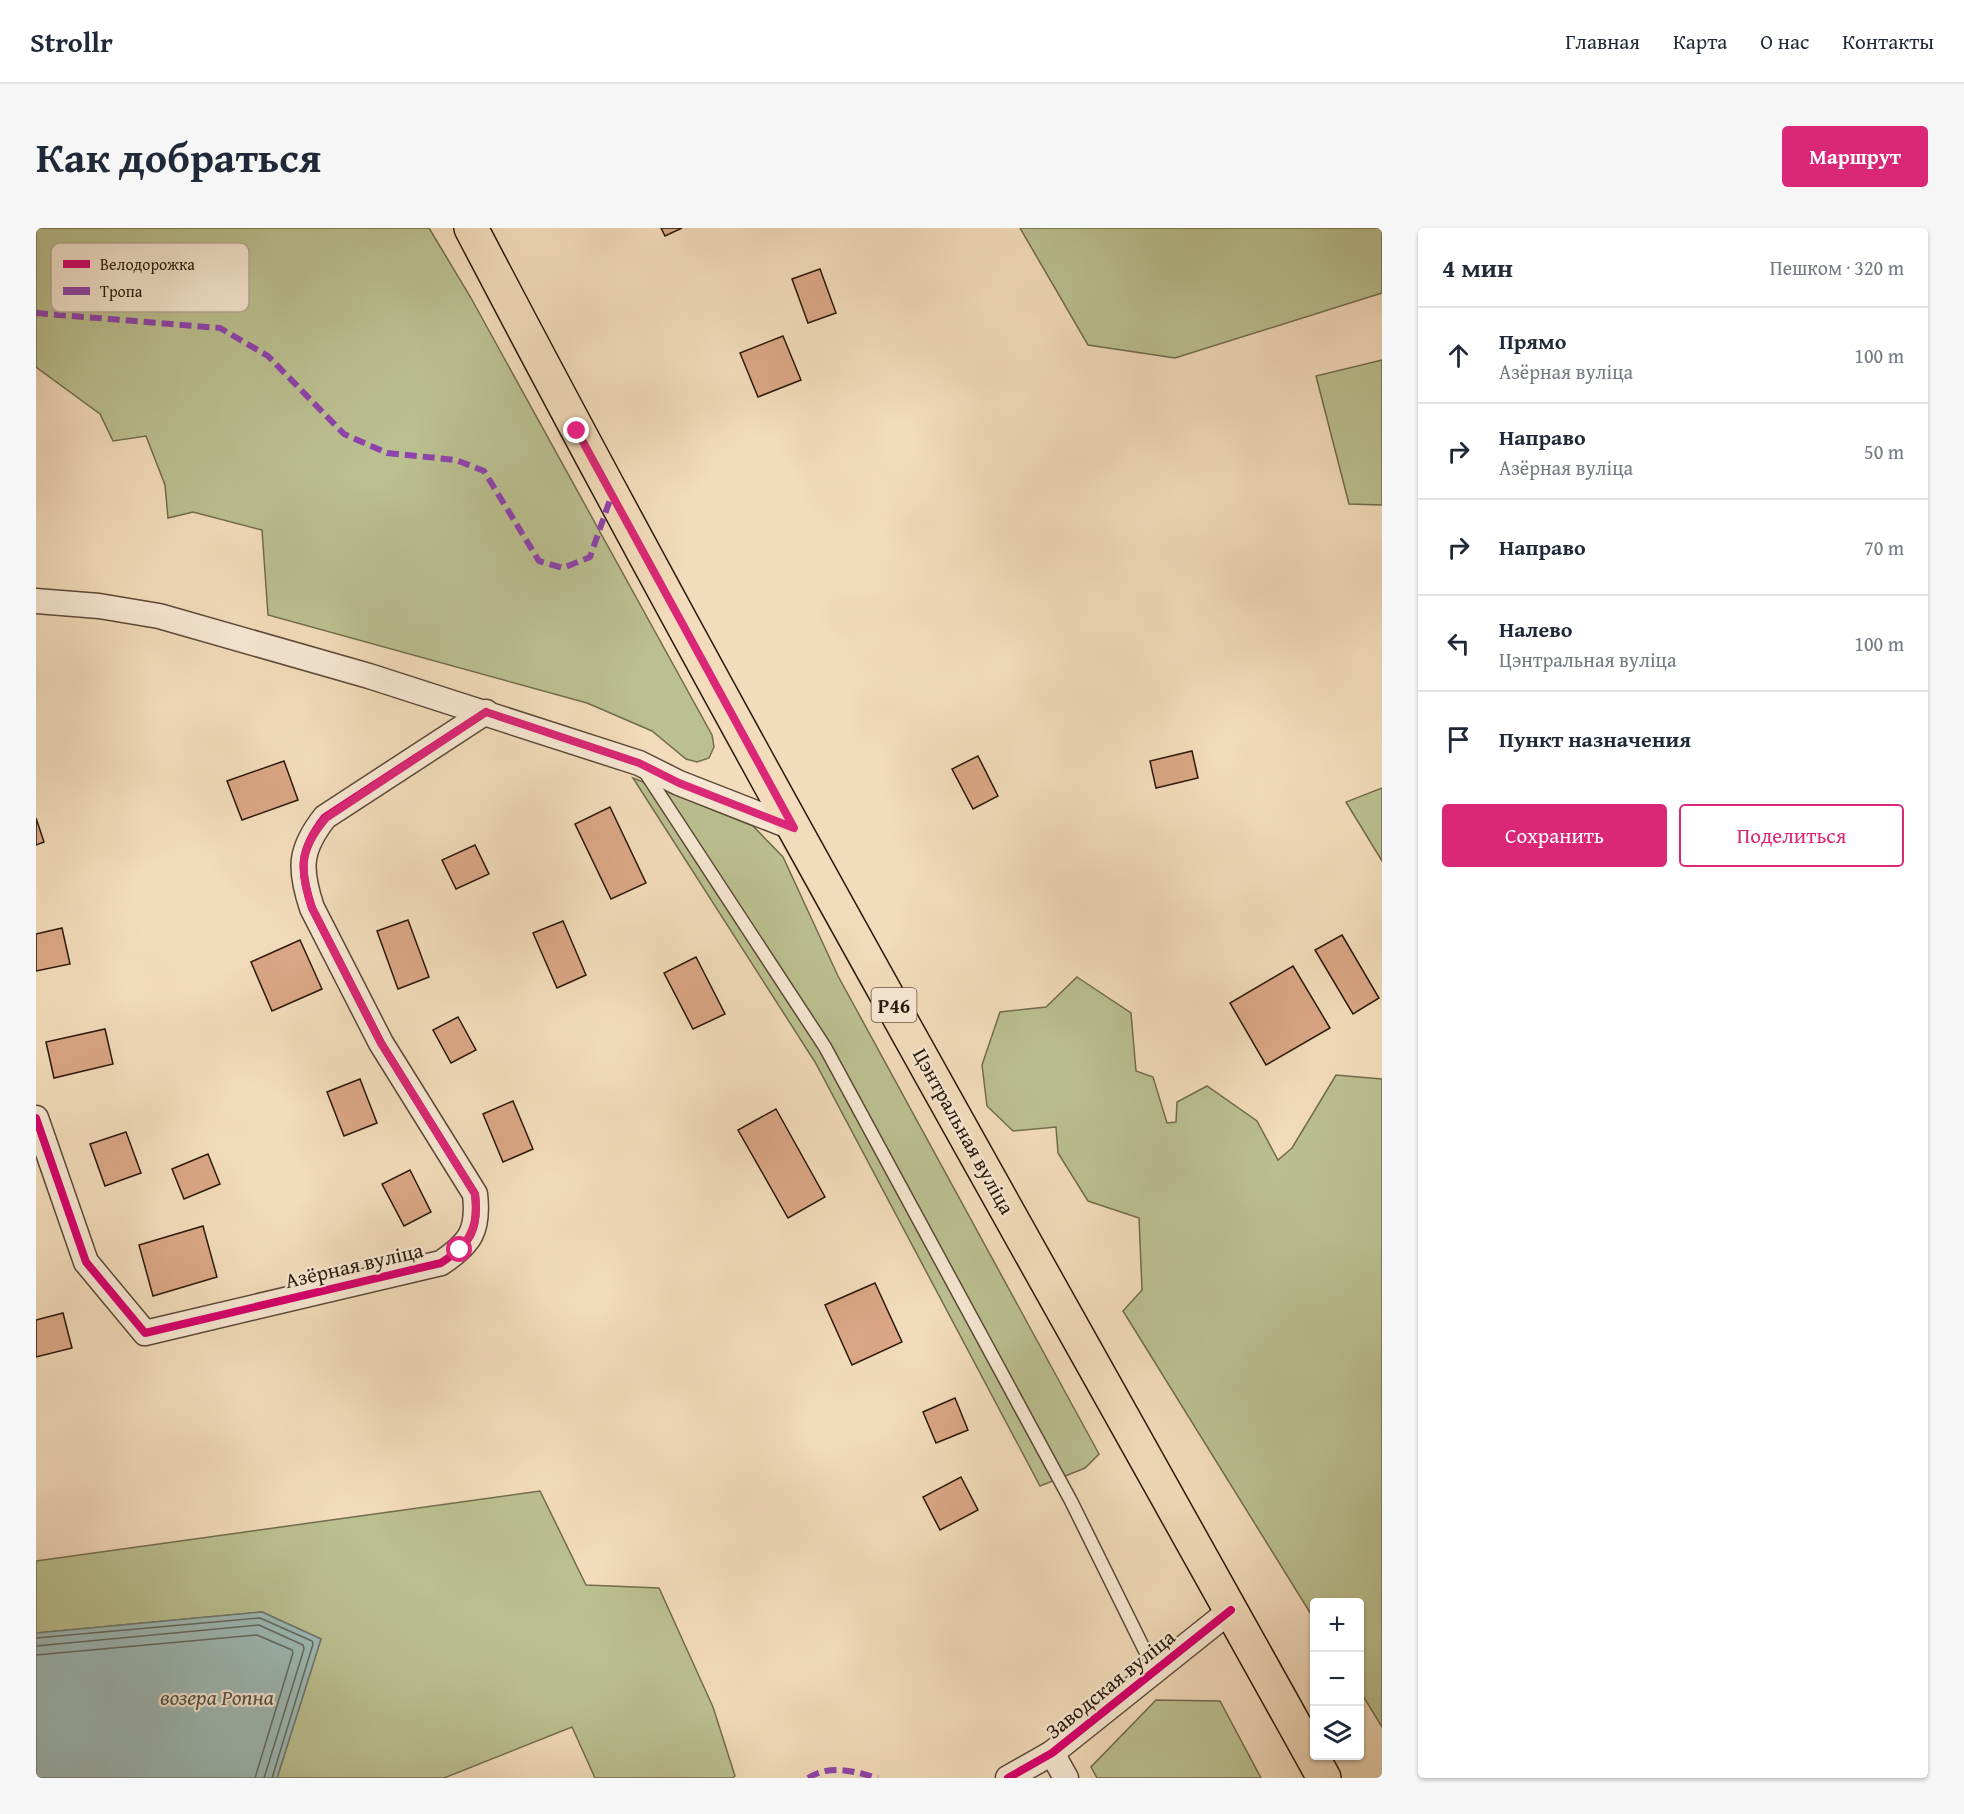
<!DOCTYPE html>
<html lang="ru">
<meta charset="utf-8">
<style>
:root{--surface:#fff;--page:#f6f6f7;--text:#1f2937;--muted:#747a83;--line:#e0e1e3;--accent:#db2777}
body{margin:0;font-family:"Gentium Book Plus",serif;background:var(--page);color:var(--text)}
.controls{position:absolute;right:18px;bottom:18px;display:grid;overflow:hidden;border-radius:6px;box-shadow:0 2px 4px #0004}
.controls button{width:54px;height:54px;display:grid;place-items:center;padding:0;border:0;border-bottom:2px solid var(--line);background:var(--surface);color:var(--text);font:30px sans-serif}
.stop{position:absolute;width:18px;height:18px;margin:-14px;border:4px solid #db2777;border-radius:50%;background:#fff}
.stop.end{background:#db2777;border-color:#fff;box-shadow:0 2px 6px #0008}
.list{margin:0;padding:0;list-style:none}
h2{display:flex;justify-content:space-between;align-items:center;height:78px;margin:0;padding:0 24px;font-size:26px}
h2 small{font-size:20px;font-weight:400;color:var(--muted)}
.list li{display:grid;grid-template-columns:39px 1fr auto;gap:18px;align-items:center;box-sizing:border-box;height:96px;padding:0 24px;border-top:2px solid var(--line)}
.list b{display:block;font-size:22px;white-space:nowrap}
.list p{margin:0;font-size:20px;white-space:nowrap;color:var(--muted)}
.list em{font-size:20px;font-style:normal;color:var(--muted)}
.actions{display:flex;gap:12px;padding:18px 24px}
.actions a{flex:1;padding:14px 0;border:2px solid var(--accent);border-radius:6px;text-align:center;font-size:21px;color:var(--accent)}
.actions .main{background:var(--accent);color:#fff}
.icon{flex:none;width:33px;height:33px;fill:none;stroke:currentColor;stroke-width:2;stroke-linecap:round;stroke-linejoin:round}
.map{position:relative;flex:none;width:1346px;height:1550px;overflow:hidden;border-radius:6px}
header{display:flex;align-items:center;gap:36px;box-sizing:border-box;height:84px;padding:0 30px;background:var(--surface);border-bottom:2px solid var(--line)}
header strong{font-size:28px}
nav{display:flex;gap:33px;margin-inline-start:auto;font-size:21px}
.intro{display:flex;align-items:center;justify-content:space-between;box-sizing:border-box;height:144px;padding:0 36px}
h1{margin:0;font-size:42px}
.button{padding:15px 27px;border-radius:6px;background:var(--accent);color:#fff;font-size:21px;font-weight:700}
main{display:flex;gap:36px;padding:0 36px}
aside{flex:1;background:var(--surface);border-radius:6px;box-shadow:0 2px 4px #0004}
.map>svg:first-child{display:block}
</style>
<header>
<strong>Strollr</strong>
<nav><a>Главная</a><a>Карта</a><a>О нас</a><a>Контакты</a></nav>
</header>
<div class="intro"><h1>Как добраться</h1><a class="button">Маршрут</a></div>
<main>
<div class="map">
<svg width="1346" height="1550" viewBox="0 0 1346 1550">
<rect width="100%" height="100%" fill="#f3dcbb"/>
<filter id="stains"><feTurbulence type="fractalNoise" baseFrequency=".00333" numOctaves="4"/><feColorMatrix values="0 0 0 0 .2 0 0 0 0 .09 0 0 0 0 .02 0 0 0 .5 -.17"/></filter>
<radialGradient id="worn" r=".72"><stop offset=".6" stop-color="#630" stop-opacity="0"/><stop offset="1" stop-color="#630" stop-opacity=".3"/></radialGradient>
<g fill="#bbc090" stroke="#726c4e" stroke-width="1.5">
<polygon points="0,0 393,0 435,70 676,507 678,519 673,530 661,534 650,531 616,503 551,475 232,387 226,302 157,284 132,290 129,257 110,208 77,213 64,186 0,139"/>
<polygon points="984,0 1346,0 1346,65 1139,130 1052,117"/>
<polygon points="1346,132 1346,277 1313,276 1280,148"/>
<polygon points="597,550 717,598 747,629 802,748 1063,1226 1049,1240 1004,1258 779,834"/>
<polygon points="1346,560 1346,633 1310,574"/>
<polygon points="1041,749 1095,785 1100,843 1117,849 1131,895 1140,894 1141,874 1171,858 1221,893 1242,932 1256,920 1300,847 1346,851 1346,1499 1324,1463 1324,1374 1278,1374 1278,1391 1087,1083 1106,1062 1103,990 1052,973 1022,925 1020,899 977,903 951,878 946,837 964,784 1010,779"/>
<polygon points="504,1263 550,1357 623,1360 677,1479 699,1548 696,1550 559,1550 536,1499 408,1550 241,1550 285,1411 226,1384 0,1405 0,1333"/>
<polygon points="1120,1472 1184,1473 1225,1550 1061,1550 1055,1539"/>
</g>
<polygon fill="#9dbab7" stroke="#6f7972" stroke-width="1.5" points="226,1384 285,1411 241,1550 0,1550 0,1405"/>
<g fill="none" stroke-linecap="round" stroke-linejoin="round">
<g stroke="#636961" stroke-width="1.5">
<polyline points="0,1410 224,1390 276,1413 277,1416 236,1550"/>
<polyline points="0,1418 223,1397 267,1417 268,1421 228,1550"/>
<polyline points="0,1427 221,1407 256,1422 257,1425 219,1550"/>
</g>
</g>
<g fill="#dba786" stroke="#29180b" stroke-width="1.5">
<polygon points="625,0 646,0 629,8"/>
<polygon points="784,41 800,85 772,95 756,51"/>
<polygon points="747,108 765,152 722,169 704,125"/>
<polygon points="1156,523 1162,550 1120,560 1114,533"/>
<polygon points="942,528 962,568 937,581 916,541"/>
<polygon points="248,533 262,572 206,592 191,553"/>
<polygon points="574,579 610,655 575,671 539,596"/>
<polygon points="0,590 8,614 0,617"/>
<polygon points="439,617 453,646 420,661 406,632"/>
<polygon points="372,692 393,749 362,761 341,703"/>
<polygon points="527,693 550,747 521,760 497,705"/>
<polygon points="26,700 34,736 0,743 0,706"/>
<polygon points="1306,707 1343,770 1317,786 1279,722"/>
<polygon points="264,712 286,761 236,783 215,734"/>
<polygon points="660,729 689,786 657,801 628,745"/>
<polygon points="1257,738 1294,800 1230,837 1194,775"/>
<polygon points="422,789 440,822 415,835 397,802"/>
<polygon points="69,801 77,836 18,850 10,814"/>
<polygon points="324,851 341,895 308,908 291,864"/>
<polygon points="477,873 497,921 467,934 447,886"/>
<polygon points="740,881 789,969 752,990 702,902"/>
<polygon points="90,904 105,945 69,958 54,916"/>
<polygon points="172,926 184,956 148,971 136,941"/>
<polygon points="374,942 395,984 368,998 346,956"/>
<polygon points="167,998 181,1049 117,1068 103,1017"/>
<polygon points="839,1055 866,1114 816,1137 789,1077"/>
<polygon points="27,1085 36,1120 0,1129 0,1092"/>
<polygon points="919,1170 932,1202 900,1215 887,1184"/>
<polygon points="925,1249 942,1282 904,1302 887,1269"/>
</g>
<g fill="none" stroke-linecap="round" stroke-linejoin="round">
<g stroke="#5c4937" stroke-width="15">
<polyline id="lane" points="607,541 789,819 1035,1273 1119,1443"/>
</g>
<g stroke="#5c4937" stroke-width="27">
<g id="street">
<polyline points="0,373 63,378 123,388 333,448 603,535 643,555 758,600"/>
<path d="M0,890L50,1034L109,1105L405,1035C435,1015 443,1002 439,966L345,815L276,680C263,641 263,622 289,589L450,484"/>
<polyline points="1016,1525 1030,1550"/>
<polyline points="972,1550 1016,1525 1195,1382"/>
</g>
</g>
<g stroke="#29180b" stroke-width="36">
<path id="primary" d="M435,0C708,523 1002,1034 1288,1550"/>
</g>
<use href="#lane" stroke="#f7e8d3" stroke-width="12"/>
<use href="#street" stroke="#f7e8d3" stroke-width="24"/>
<use href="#primary" stroke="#f3dcbb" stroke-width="33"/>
<g stroke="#8e44ad" stroke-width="6" stroke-dasharray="12 6" stroke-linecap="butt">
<polyline points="0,85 184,100 232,128 308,206 351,225 420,232 448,243 503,333 527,340 554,329 576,266"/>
<path d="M772,1550C795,1536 816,1543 842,1550"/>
</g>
<g stroke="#f7e8d3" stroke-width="11">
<g id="cycleway">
<path d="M0,890L50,1034L109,1105L405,1035C435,1015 443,1002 439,966L345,815L276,680C263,641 263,622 289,589L450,484"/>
<polyline points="972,1550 1016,1525 1195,1382"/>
</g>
</g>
<use href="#cycleway" stroke="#d6006c" stroke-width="8"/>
</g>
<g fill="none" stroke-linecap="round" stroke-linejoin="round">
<path stroke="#db2777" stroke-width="8" d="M424,1022C439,1003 442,989 439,966L345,815L276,680C263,641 263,622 290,590L450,484L603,535L643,555L758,600L541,203"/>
</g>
<g text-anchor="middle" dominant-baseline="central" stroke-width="4.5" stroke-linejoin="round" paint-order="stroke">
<rect fill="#f7e8d3" stroke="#675647" stroke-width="1.5" x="835.5" y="760" width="45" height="34" rx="4.5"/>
<g font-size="20" font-weight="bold" fill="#29180b">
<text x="858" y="777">Р46</text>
</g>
<g font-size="21" fill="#29180b" stroke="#f7e8d3">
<text transform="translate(928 903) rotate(61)">Цэнтральная вуліца</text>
<text transform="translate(318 1037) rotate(-13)">Азёрная вуліца</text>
<text transform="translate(1074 1456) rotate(-39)">Заводская вуліца</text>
</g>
<g font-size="22" font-style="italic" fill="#525147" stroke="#f7e8d3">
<text x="181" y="1469">возера Ропна</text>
</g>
</g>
<rect x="15" y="15" width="198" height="69" rx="9" fill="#f7e8d3" stroke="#b9aa97" stroke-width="1.5"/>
<rect x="27" y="32" width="27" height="8" fill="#d6006c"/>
<rect x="27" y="59" width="27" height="8" fill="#8e44ad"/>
<g font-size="16" fill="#29180b">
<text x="64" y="42">Велодорожка</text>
<text x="64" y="69">Тропа</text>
</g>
<rect width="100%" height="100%" filter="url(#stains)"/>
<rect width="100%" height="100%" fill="url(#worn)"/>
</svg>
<div class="controls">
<button>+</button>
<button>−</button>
<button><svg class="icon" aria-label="layers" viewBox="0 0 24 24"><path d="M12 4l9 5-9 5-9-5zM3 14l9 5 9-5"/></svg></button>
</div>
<div class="stop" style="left:424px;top:1022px"></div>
<div class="stop end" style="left:541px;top:203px"></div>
</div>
<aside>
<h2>4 мин<small>Пешком · 320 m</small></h2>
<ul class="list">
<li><svg class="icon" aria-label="ahead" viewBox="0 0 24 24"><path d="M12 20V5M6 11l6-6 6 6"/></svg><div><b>Прямо</b><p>Азёрная вуліца</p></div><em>100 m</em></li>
<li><svg class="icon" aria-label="right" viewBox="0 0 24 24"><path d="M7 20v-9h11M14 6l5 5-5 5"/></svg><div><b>Направо</b><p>Азёрная вуліца</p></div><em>50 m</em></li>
<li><svg class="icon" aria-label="right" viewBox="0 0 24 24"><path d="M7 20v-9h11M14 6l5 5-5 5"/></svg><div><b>Направо</b></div><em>70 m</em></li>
<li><svg class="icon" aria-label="left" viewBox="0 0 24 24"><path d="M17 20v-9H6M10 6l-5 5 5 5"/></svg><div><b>Налево</b><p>Цэнтральная вуліца</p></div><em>100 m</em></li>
<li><svg class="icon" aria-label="arrive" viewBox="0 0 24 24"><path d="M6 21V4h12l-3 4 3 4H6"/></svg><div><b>Пункт назначения</b></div></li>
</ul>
<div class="actions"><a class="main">Сохранить</a><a>Поделиться</a></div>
</aside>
</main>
